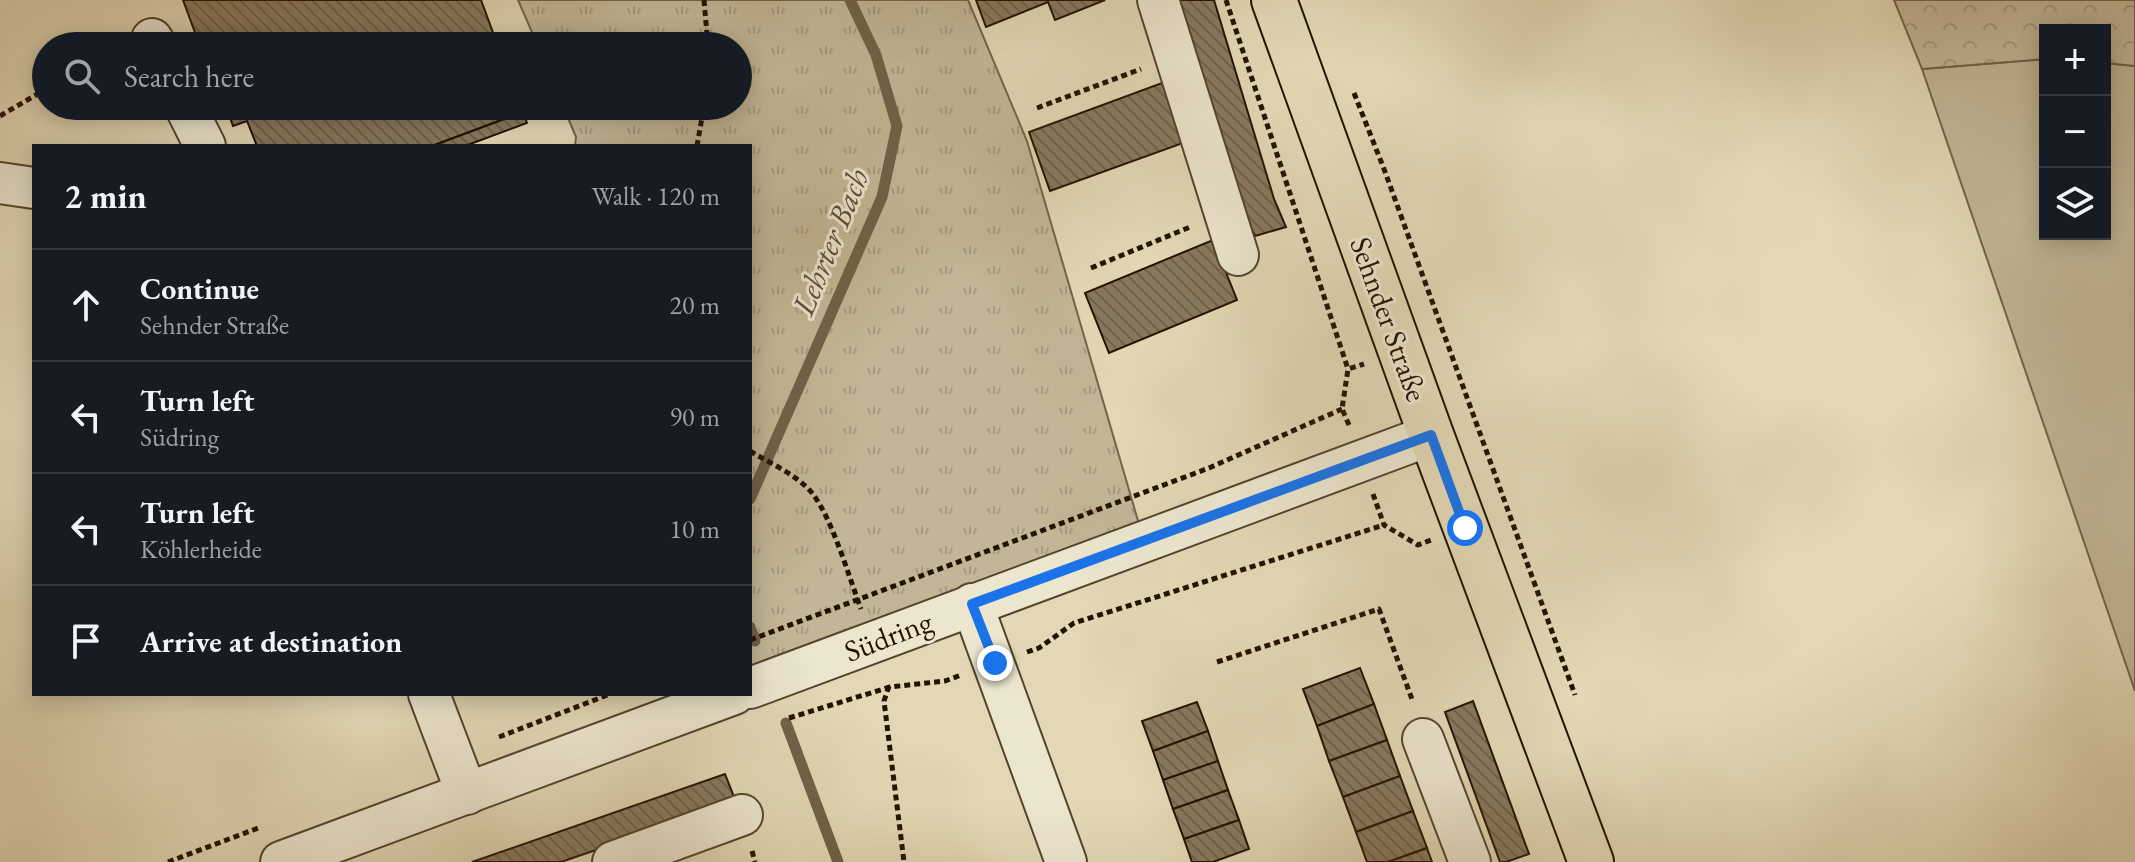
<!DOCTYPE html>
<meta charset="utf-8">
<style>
:root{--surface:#171b24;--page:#20242c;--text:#f1f3f6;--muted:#9ea1a6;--line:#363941}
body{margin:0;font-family:"EB Garamond",serif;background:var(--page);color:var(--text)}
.controls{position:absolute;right:24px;top:24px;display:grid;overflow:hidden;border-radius:0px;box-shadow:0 4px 20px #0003}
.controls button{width:72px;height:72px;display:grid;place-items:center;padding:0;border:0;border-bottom:2px solid var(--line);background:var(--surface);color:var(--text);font:40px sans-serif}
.stop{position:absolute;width:24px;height:24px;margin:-18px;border:6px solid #1a73e8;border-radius:50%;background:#fff}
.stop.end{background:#1a73e8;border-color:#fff;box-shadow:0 2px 8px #0008}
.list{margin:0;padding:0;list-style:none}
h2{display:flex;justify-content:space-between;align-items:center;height:104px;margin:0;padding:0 32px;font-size:34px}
h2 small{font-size:26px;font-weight:400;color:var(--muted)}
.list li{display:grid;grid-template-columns:52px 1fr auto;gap:24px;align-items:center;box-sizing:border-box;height:112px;padding:0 32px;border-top:2px solid var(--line)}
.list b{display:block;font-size:30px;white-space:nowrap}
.list p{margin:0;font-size:26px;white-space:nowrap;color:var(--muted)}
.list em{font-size:26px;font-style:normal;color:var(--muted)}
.icon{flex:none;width:44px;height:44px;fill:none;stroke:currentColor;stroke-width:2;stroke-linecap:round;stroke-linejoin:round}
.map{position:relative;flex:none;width:2135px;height:862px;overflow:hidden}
.search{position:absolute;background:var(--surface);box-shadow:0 4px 20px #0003;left:32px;top:32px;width:720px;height:88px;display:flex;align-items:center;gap:20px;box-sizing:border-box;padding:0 28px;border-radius:44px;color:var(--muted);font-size:30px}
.panel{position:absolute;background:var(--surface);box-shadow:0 4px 20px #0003;left:32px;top:144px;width:720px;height:552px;border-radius:0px}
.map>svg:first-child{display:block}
</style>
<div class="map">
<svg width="2135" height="862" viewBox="0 0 2135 862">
<defs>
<pattern id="forest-crowns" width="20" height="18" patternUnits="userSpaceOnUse" patternTransform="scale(2)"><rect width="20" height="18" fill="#c2b696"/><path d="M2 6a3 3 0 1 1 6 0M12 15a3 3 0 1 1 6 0" fill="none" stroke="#a79b80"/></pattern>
<pattern id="park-tufts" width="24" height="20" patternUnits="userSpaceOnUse" patternTransform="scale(2)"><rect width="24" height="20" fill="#c2b696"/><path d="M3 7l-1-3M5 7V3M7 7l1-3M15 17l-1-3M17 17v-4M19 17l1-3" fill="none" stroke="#a79b80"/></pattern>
<pattern id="building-back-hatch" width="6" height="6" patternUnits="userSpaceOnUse" patternTransform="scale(2)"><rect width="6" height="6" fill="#87795e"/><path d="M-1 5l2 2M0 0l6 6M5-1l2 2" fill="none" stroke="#6e624b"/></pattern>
</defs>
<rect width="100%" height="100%" fill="#e2d8b5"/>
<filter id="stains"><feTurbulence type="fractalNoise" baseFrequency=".0025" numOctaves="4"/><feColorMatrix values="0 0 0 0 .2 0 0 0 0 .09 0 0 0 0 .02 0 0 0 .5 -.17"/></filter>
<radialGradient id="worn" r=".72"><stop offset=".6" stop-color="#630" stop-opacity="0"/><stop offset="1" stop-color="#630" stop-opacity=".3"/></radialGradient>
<polygon fill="#c2b696" stroke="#73644b" stroke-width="2" points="2045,59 2045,234 2105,234 2105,63 2135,66 2135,691 1922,69"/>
<polygon fill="url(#forest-crowns)" stroke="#73644b" stroke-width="2" points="1894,0 2135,0 2135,66 2105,63 2105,30 2045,30 2045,59 1922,69"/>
<polygon fill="url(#park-tufts)" stroke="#73644b" stroke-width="2" points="518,0 968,0 1027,141 1141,531 750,672 750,146 575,146 576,137 563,106 738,106 738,46 538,46"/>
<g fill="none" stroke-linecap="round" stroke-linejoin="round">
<g stroke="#6f6147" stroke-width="11">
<polyline points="750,499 882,197 897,126 876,55 850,0"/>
<polyline points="750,627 755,641"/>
<polyline points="786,723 838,862"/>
</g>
</g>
<g fill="url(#building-back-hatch)" stroke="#241200" stroke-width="2">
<polygon points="183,0 481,0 498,46 200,46"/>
<polygon points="976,0 1105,0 1055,20 1048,2 986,27"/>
<polygon points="1179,0 1214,0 1274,199 1286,227 1255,236 1242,209"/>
<polygon points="1162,83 1183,143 1050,191 1029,132"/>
<polygon points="226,106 520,106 523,112 432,146 257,146 247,121 233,126"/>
<polygon points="523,112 527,123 465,146 432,146"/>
<polygon points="1213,240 1237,300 1109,353 1085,293"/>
<polygon points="1360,668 1374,704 1317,726 1303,689"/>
<polygon points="1473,701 1529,854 1506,862 1500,862 1445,712"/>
<polygon points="1197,702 1208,731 1153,751 1142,721"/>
<polygon points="1374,704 1387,740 1329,761 1317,726"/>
<polygon points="1208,731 1218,761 1163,780 1153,751"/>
<polygon points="1387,740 1400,776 1343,797 1329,761"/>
<polygon points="1218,761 1228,790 1173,809 1163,780"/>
<polygon points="725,774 736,802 561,862 472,862"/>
<polygon points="1400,776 1413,811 1356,832 1343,797"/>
<polygon points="1228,790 1239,820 1184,839 1173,809"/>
<polygon points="1413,811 1427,848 1388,862 1367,862 1356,832"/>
<polygon points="1239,820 1249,849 1213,862 1192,862 1184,839"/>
<polygon points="1427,848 1432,862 1388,862"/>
</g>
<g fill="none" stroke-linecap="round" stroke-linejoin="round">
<g stroke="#54442d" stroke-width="44">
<g id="minor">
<polyline points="1158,0 1238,255"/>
<polyline points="152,39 156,46"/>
<polyline points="185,106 205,146"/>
<polyline points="0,183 34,188"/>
<polyline points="972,604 1066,862"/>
<polyline points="750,688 1431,435"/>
<polyline points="429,694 467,794"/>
<polyline points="1423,739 1470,862"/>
<polyline points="281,862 734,694"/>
<polyline points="613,862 742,815"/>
</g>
</g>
<g stroke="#241200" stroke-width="48">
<polyline id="major" points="1274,0 1431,435 1591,862"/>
</g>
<g stroke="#241200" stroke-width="5" stroke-dasharray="6 4" stroke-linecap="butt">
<polyline points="704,0 708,46"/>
<polyline points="1226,0 1348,369"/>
<polyline points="1354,93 1384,169 1575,695"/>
<polyline points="1037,108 1141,69"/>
<polyline points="0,116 46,89"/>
<polyline points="697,146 704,106"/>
<polyline points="1091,268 1190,227"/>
<polyline points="1349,425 1342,409 1348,369 1364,364"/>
<path d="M750,451C771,464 796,474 812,493C832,518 849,577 861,609"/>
<polyline points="1373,494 1384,525 1418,545 1431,540"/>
<polyline points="750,640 1209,468 1342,409"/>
<polyline points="1027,652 1039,648 1074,623 1384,525"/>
<polyline points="1217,662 1379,609 1413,702"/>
<polyline points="889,686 884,701 904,862"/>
<polyline points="789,718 890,687 945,681 961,675"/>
<polyline points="499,737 610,694"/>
<polyline points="752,851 755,862"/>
<polyline points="168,862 261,827"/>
</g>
<use href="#minor" stroke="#ece6cf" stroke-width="40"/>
<use href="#major" stroke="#e2d8b5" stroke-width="44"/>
</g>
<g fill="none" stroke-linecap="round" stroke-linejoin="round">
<polyline stroke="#1a73e8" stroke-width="10" points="995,663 972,604 1431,435 1465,528"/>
</g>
<g text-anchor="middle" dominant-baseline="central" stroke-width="6" stroke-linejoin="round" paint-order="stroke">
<g font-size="30" fill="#241200" stroke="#ece6cf">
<text transform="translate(1389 319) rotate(70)">Sehnder Straße</text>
<text transform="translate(888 636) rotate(-21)">Südring</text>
</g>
<g font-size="32" font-style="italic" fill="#5c4d36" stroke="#ece6cf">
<text transform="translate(830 242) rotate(-68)">Lehrter Bach</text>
</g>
</g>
<rect width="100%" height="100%" filter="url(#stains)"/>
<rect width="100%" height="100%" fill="url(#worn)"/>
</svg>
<div class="controls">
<button>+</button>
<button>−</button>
<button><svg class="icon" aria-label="layers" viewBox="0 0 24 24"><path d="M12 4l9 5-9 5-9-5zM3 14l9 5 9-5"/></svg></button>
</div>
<div class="stop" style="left:1465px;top:528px"></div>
<div class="stop end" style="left:995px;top:663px"></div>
<div class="search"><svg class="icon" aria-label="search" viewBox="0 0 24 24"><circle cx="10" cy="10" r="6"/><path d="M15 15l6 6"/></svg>Search here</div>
<section class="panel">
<h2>2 min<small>Walk · 120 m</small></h2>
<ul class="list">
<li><svg class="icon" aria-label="ahead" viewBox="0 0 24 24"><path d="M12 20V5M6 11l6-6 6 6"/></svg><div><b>Continue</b><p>Sehnder Straße</p></div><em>20 m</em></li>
<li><svg class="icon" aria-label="left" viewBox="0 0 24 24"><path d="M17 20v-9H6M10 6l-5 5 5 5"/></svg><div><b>Turn left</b><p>Südring</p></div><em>90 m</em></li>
<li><svg class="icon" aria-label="left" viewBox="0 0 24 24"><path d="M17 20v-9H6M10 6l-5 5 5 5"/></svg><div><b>Turn left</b><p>Köhlerheide</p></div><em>10 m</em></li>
<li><svg class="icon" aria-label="arrive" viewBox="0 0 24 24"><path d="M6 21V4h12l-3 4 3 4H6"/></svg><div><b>Arrive at destination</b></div></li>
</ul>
</section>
</div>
